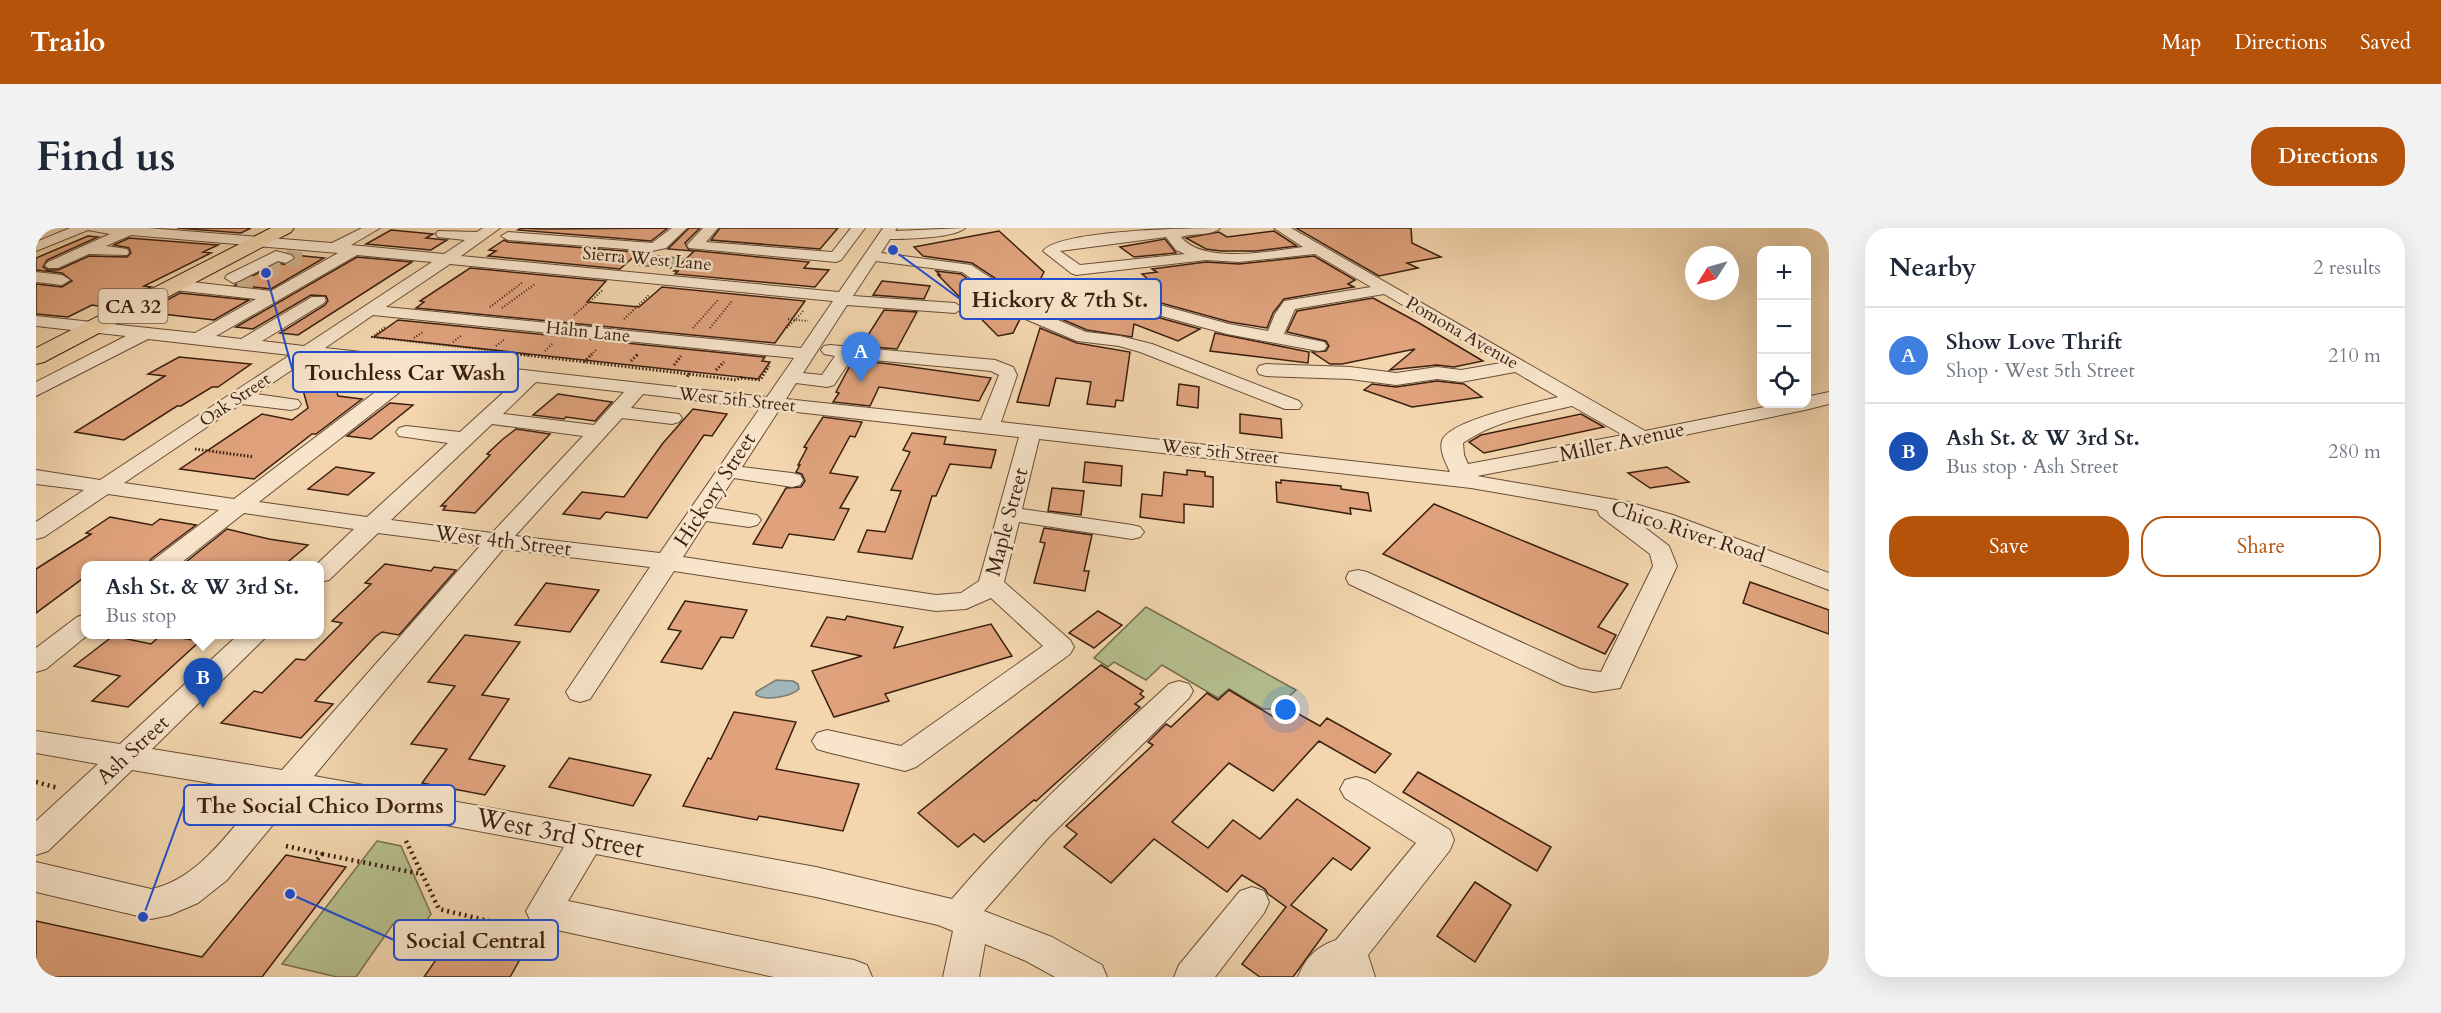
<!DOCTYPE html>
<meta charset="utf-8">
<style>
:root{--surface:#fff;--page:#f2f2f3;--text:#1f2937;--muted:#747a83;--line:#e0e1e3;--accent:#b45309}
body{margin:0;font-family:Cardo,serif;background:var(--page);color:var(--text)}
.controls{position:absolute;right:18px;top:18px;display:grid;overflow:hidden;border-radius:12px;box-shadow:0 6px 24px #0002}
.controls button{width:54px;height:54px;display:grid;place-items:center;padding:0;border:0;border-bottom:2px solid var(--line);background:var(--surface);color:var(--text);font:30px sans-serif}
.compass{position:absolute;left:1649px;top:18px;width:54px;height:54px;border-radius:50%;background:var(--surface);box-shadow:0 6px 24px #0002;rotate:233deg}
.you{position:absolute;left:1250px;top:482px;width:21px;height:21px;margin:-15px;border:4px solid #fff;border-radius:50%;background:#1a73e8;box-shadow:0 0 0 9px #1a73e833}
.badge{display:grid;place-items:center;width:39px;height:39px;border-radius:50%;background:var(--accent);color:#fff;font-size:20px;font-weight:700}
.pin{position:absolute;translate:-50% -50px;filter:drop-shadow(0 2px 3px #0008)}
.pin::after{content:'';position:absolute;top:32px;width:21px;height:18px;background:inherit;clip-path:polygon(0 0,100% 0,50% 100%)}
.popup{position:absolute;left:45px;top:333px;width:243px;height:78px;box-sizing:border-box;display:grid;place-content:center;border-radius:12px;background:var(--surface);filter:drop-shadow(0 2px 4px #0005);font-size:20px;white-space:nowrap;color:var(--muted)}
.popup b{font-size:22px;color:var(--text)}
.popup::after{content:'';position:absolute;left:50%;top:100%;margin-left:-12px;border:12px solid transparent;border-top-color:var(--surface)}
.list{margin:0;padding:0;list-style:none}
h2{display:flex;justify-content:space-between;align-items:center;height:78px;margin:0;padding:0 24px;font-size:26px}
h2 small{font-size:20px;font-weight:400;color:var(--muted)}
.list li{display:grid;grid-template-columns:39px 1fr auto;gap:18px;align-items:center;box-sizing:border-box;height:96px;padding:0 24px;border-top:2px solid var(--line)}
.list b{display:block;font-size:22px;white-space:nowrap}
.list p{margin:0;font-size:20px;white-space:nowrap;color:var(--muted)}
.list em{font-size:20px;font-style:normal;color:var(--muted)}
.actions{display:flex;gap:12px;padding:18px 24px}
.actions a{flex:1;padding:14px 0;border:2px solid var(--accent);border-radius:24px;text-align:center;font-size:21px;color:var(--accent)}
.actions .main{background:var(--accent);color:#fff}
.icon{flex:none;width:33px;height:33px;fill:none;stroke:currentColor;stroke-width:2;stroke-linecap:round;stroke-linejoin:round}
.map{position:relative;flex:none;width:1793px;height:749px;overflow:hidden;border-radius:24px}
header{display:flex;align-items:center;gap:36px;box-sizing:border-box;height:84px;padding:0 30px;background:var(--accent);color:#fff}
header strong{font-size:28px}
nav{display:flex;gap:33px;margin-inline-start:auto;font-size:21px}
.intro{display:flex;align-items:center;justify-content:space-between;box-sizing:border-box;height:144px;padding:0 36px}
h1{margin:0;font-size:42px}
.button{padding:15px 27px;border-radius:24px;background:var(--accent);color:#fff;font-size:21px;font-weight:700}
main{display:flex;gap:36px;padding:0 36px}
aside{flex:1;background:var(--surface);border-radius:24px;box-shadow:0 6px 24px #0002}
.map>svg:first-child{display:block}
</style>
<header>
<strong>Trailo</strong>
<nav><a>Map</a><a>Directions</a><a>Saved</a></nav>
</header>
<div class="intro"><h1>Find us</h1><a class="button">Directions</a></div>
<main>
<div class="map">
<svg width="1793" height="749" viewBox="0 0 1793 749">
<rect width="100%" height="100%" fill="#f3d6ae"/>
<filter id="stains"><feTurbulence type="fractalNoise" baseFrequency=".00333" numOctaves="4"/><feColorMatrix values="0 0 0 0 .2 0 0 0 0 .09 0 0 0 0 .02 0 0 0 .5 -.17"/></filter>
<radialGradient id="worn" r=".72"><stop offset=".6" stop-color="#630" stop-opacity="0"/><stop offset="1" stop-color="#630" stop-opacity=".3"/></radialGradient>
<g fill="#b6bf8e" stroke="#786f4e" stroke-width="1.5">
<polygon points="610,27 646,30 635,40 599,37"/>
<polygon points="1110,379 1260,462 1240,481 1227,481 1193,461 1182,470 1126,437 1110,452 1078,434 1072,439 1058,430"/>
<polygon points="341,613 365,618 395,686 384,702 357,696 320,749 301,749 246,736"/>
</g>
<path fill="#a2b6b7" stroke="#797a74" stroke-width="1.5" d="M740,452L757,453L762,456L763,461C755,469 729,473 720,467V464Z"/>
<g fill="#dfa27c" stroke="#3b1f0f" stroke-width="1.5">
<polygon points="141,0 215,0 205,5"/>
<polygon points="485,0 508,1 632,0 615,13 482,2"/>
<polygon points="653,0 664,0 649,15 653,22 773,34 768,40 793,42 779,59 639,46 642,43 638,43 658,23 632,21"/>
<polygon points="684,0 802,0 784,21 675,12"/>
<polygon points="1260,0 1375,0 1376,15 1405,29 1371,35 1382,40 1343,48"/>
<polygon points="355,2 397,6 390,10 411,12 395,22 330,16"/>
<polygon points="963,3 1008,44 992,76 981,72 962,52 936,35 887,28 878,19"/>
<polygon points="1238,3 1261,18 1220,23 1185,23 1170,21 1150,10 1183,4 1191,9"/>
<polygon points="52,8 62,9 11,32 7,39 12,42 22,42 53,28 91,29 95,25 93,20 78,17 93,10 182,17 167,24 175,25 108,58 115,59 74,80 56,77 32,89 0,86 0,56 26,59 36,53 26,45 0,42 0,30"/>
<polygon points="1129,11 1140,25 1098,29 1084,19"/>
<polygon points="468,12 472,14 603,24 584,41 452,28 460,23 453,22"/>
<polygon points="258,27 288,30 235,61 199,57 242,35 251,37 259,32"/>
<polygon points="1278,28 1319,52 1312,56 1318,59 1248,71 1237,85 1231,100 1194,94 1107,70 1096,76 1099,83 1164,101 1142,113 1098,96 1096,109 1051,102 1009,84 1019,51 1050,60 1112,51 1106,46 1121,44 1116,41 1170,34 1203,36"/>
<polygon points="321,29 376,34 262,107 244,105 289,77 292,73 290,68 275,67 217,101 200,99"/>
<polygon points="434,40 570,53 551,74 603,79 626,59 769,73 739,115 380,80 388,74 384,73"/>
<polygon points="900,43 925,46 947,62 966,83 984,91 977,105 962,108 902,47 904,47"/>
<polygon points="846,53 894,58 888,71 837,67"/>
<polygon points="144,65 213,72 178,92 109,84"/>
<polygon points="1337,70 1383,95 1447,133 1418,139 1401,137 1354,142 1379,121 1306,136 1294,136 1276,124 1290,123 1293,118 1290,113 1251,104 1261,83"/>
<polygon points="848,82 881,84 861,121 825,118"/>
<polygon points="362,92 729,129 726,133 734,134 722,151 338,109"/>
<polygon points="1004,100 1041,115 1094,124 1087,173 1080,172 1079,179 1051,176 1055,154 1020,150 1013,178 981,174"/>
<polygon points="1179,105 1273,124 1272,135 1174,123"/>
<polygon points="143,129 215,136 182,159 176,159 145,178 141,178 88,212 39,204 129,148 112,146"/>
<polygon points="817,132 854,136 955,150 943,173 843,159 834,178 797,174 803,165 800,164"/>
<polygon points="296,148 302,168 326,171 280,206 276,206 218,251 144,241 226,186 256,192 272,180 265,155"/>
<polygon points="1401,153 1428,156 1446,169 1376,179 1328,162 1336,156 1360,159"/>
<polygon points="1143,156 1163,159 1162,180 1141,177"/>
<polygon points="522,166 576,174 559,193 530,189 528,191 497,187"/>
<polygon points="354,175 377,177 335,211 311,208"/>
<polygon points="657,181 691,186 676,208 668,207 611,290 570,284 564,291 527,286 546,264 588,269 627,215"/>
<polygon points="1204,186 1245,191 1246,210 1204,205"/>
<polygon points="1545,186 1568,199 1448,225 1433,214 1445,207"/>
<polygon points="787,189 826,194 819,209 814,208 794,245 822,249 804,280 813,281 798,312 753,306 746,320 717,316 750,260 765,259 769,253 766,246 760,244 764,237 762,237 771,220 768,219"/>
<polygon points="480,201 514,206 439,285 407,282 410,278 405,278 454,227 451,226 467,211"/>
<polygon points="876,205 910,209 908,216 960,222 955,240 914,236 900,268 896,268 876,331 822,324 831,302 849,304 865,263 855,262 874,224 867,222"/>
<polygon points="1049,234 1086,238 1085,258 1047,254"/>
<polygon points="300,239 338,245 312,267 272,261"/>
<polygon points="1631,239 1653,254 1614,260 1592,245"/>
<polygon points="1151,242 1169,244 1169,248 1177,249 1177,279 1148,276 1148,295 1104,289 1106,266 1126,268 1128,244 1151,247"/>
<polygon points="1245,252 1305,258 1305,261 1332,265 1335,283 1314,280 1315,286 1241,274 1240,254 1245,255"/>
<polygon points="1016,260 1048,263 1045,287 1012,283"/>
<polygon points="1398,276 1592,356 1562,399 1580,407 1569,426 1347,326"/>
<polygon points="74,289 116,297 124,291 160,297 115,331 111,338 50,338 50,348 0,385 0,341 55,306 50,305"/>
<polygon points="1008,300 1056,307 1048,343 1053,343 1049,363 998,355 1009,315 1004,314"/>
<polygon points="191,301 233,311 272,317 247,338 145,338"/>
<polygon points="349,336 395,343 398,339 420,342 363,407 346,404 339,409 279,473 297,476 265,510 185,495 218,463 226,465 260,431 269,432 306,395 296,393 335,356 329,355"/>
<polygon points="1714,354 1793,382 1793,406 1707,375"/>
<polygon points="510,355 563,362 534,404 479,397"/>
<polygon points="649,373 711,382 697,410 685,409 666,441 625,434 645,403 632,401"/>
<polygon points="1062,383 1086,397 1058,420 1033,405"/>
<polygon points="811,388 867,399 858,420 955,396 976,428 849,466 853,473 798,489 776,443 826,428 775,418 791,389 809,392"/>
<polygon points="125,407 164,413 92,479 56,473 84,448 38,438 77,408 115,416"/>
<polygon points="429,407 484,414 446,467 473,471 433,531 469,538 449,567 386,555 411,521 375,516 419,458 392,454"/>
<polygon points="1065,437 1107,463 1104,466 1108,469 1099,476 1104,479 1000,573 998,572 948,614 938,606 922,619 882,585"/>
<polygon points="1193,462 1248,495 1259,484 1284,498 1291,490 1355,526 1339,545 1283,513 1237,563 1193,535 1136,594 1172,620 1197,592 1224,611 1261,571 1334,620 1315,642 1297,630 1255,677 1291,702 1257,749 1224,749 1206,736 1250,679 1232,666 1229,661 1206,647 1191,664 1118,611 1075,655 1028,619 1041,606 1030,598 1117,517 1112,514 1130,496 1135,499 1171,465 1182,472"/>
<polygon points="698,484 760,494 740,541 823,556 807,603 723,588 721,592 647,578 672,530 675,531"/>
<polygon points="533,530 615,547 597,578 513,559"/>
<polygon points="1382,544 1515,619 1501,643 1367,564"/>
<polygon points="250,627 310,639 226,749 0,749 0,693 166,729"/>
<polygon points="1439,654 1475,677 1439,734 1401,708"/>
<polygon points="422,700 466,712 492,717 474,749 388,749"/>
</g>
<g fill="none" stroke-linecap="round" stroke-linejoin="round">
<g stroke="#ceb18e" stroke-width="16" stroke-dasharray="16 8" stroke-linecap="butt">
<polyline points="250,30 267,32"/>
<polyline points="228,40 247,42"/>
<polyline points="201,55 225,57"/>
</g>
<g stroke="#694d37" stroke-width="2">
<g id="minor">
<path d="M34,0H112L296,15L326,0H344L315,17L408,26L429,12L402,9L400,6L402,3L441,4L447,0H464L425,28L803,64L847,0H861L859,3L929,0C919,10 869,11 854,11L845,25L935,37L961,54L980,74L1050,104L1084,108L1116,116L1263,173L1266,177L1263,181H1249L1104,124L1083,118L1041,113L968,82L949,60L926,44L840,33L817,68L919,75L927,80L919,85L811,77L767,145L786,147L799,128L788,126L785,122L788,118L794,117L959,132L977,139L981,147L965,194L1414,244C1410,235 1403,223 1406,213C1412,192 1502,174 1522,169L1479,144L1425,154L1401,151L1360,157L1314,151L1230,148L1223,146L1221,142L1223,138L1230,136L1314,139L1360,145L1401,139L1425,142L1465,135L1348,66L1259,81L1248,106L1288,114L1291,118L1288,122L1282,123L1191,106L1100,81L1098,77L1106,72L1193,96L1232,103L1239,86L1248,73L1335,59L1279,26L1203,34L1170,32L1040,47L1035,45L1007,23C1023,2 1154,0 1184,0C1176,8 1157,5 1145,9C1168,37 1235,23 1267,19L1238,0H1255L1609,203L1743,176H1770V169L1793,164V176L1769,182L1547,228L1441,248L1592,274L1637,287L1793,345V362L1621,297L1595,289L1633,318L1641,338L1584,460L1558,464L1528,457L1313,356L1310,350L1313,344L1322,342L1331,344L1544,441L1565,444L1617,338L1614,326L1564,288L1561,282L1435,260L1003,211L986,281L1096,297L1104,299L1108,304L1104,309L1096,311L983,294L968,354L1034,412L1038,419L1034,426L880,539L869,543L791,524L781,521L776,513L781,505L791,502L865,518L1007,418L955,370L930,381L900,383L638,343L554,471L544,474L534,471L530,464L614,339L467,321L278,548L780,639L916,671C982,593 1058,525 1133,456L1143,453L1153,456L1157,463L1153,470L1012,610L948,683L1016,709L1066,737L1071,749H1019L990,733L949,716L943,749H907L917,703L902,697L780,669L560,626L532,673L818,732L831,737L836,749H738L507,699L495,694L490,683L528,619L260,569L191,652L162,675L134,687L115,691L0,664V634L115,661C164,651 196,599 227,564L96,542L12,623L0,627V593L62,536L0,525V503L84,516L203,406H233L116,521L246,542L444,318L342,305L293,352L284,354V338H279L318,301L208,285L141,338H113L116,333L183,282L72,266L8,309L0,311V294L48,262L0,256V242L64,252L254,127L112,111L0,168V154L90,108L0,98V88L159,105L220,71L138,62L132,60L130,57L132,54L138,52L235,63L302,25L95,7L70,18L91,21L93,24L91,27L53,26L22,40H12L9,37L12,34L74,6L52,2L0,23V14ZM1130,9L1140,22L1149,26L1044,37L1024,23ZM321,27L396,34L268,118L226,113L288,75L290,72L288,69H276L205,111L180,108ZM414,36L797,73L765,120L350,79ZM337,87L758,130L731,169L289,120ZM275,129L371,140L198,271L88,255L205,176L255,182L262,180L265,176L262,172L220,166ZM816,130L955,143L963,147L945,192L750,171L760,155L791,159L798,157ZM392,142L481,152L424,204L370,198L363,200L360,204L363,208L412,215L331,289L223,274ZM500,154L588,164L558,197L467,186ZM607,166L724,180L624,325L479,308L586,190L636,196L643,194L646,190L643,186L595,180ZM1536,178L1587,207L1432,236L1428,227L1427,215C1460,192 1498,187 1536,178ZM743,182L983,209L943,353L925,365L900,367L647,329L670,293L713,299L721,297L725,292L721,287L678,280L698,250L756,259L764,257L767,252L764,247L756,245L706,239ZM456,196L547,208L456,305L355,292Z"/>
<polygon points="636,0 651,0 630,20 616,23 472,12 465,8 472,4 616,15"/>
<polygon points="667,0 682,0 670,14 796,24 815,0 829,0 805,32 800,34 653,20 651,17"/>
<polygon points="240,23 255,27 258,30 250,35 242,33 203,53 197,55 189,50 191,47"/>
<polygon points="0,44 26,47 34,52 26,57 0,54"/>
<polygon points="50,386 50,406 53,406 10,441 0,444 0,420 41,389"/>
<path d="M1320,549L1331,552L1414,602L1418,612L1414,622L1332,727L1339,749H1262C1270,729 1280,719 1300,712L1380,615L1309,570L1304,561L1309,552Z"/>
<polygon points="1216,659 1228,663 1233,674 1228,685 1179,749 1138,749 1143,737 1204,663"/>
</g>
</g>
<g stroke="#3b1f0f" stroke-width="2">
<polygon id="major" points="235,0 258,0 255,4 8,134 0,136 0,120"/>
</g>
<g stroke="#3b1f0f" stroke-width="2" stroke-dasharray="1 2" stroke-linecap="butt">
<polyline points="454,79 487,54"/>
<polyline points="466,80 499,56"/>
<polyline points="538,87 567,62"/>
<polyline points="588,91 613,67"/>
<polyline points="752,91 759,92 768,82"/>
<polyline points="657,100 682,72"/>
<polyline points="674,100 696,73"/>
<polyline points="751,100 759,92 772,93"/>
<polyline points="335,109 494,127"/>
<polyline points="336,109 349,99"/>
<polyline points="378,110 387,104"/>
<polyline points="417,114 426,107"/>
<polyline points="460,118 469,111"/>
<polyline points="509,123 517,115"/>
<polyline points="555,127 561,121"/>
<polyline points="601,127 603,125"/>
</g>
<g stroke="#3b1f0f" stroke-width="3" stroke-dasharray="1.5 2" stroke-linecap="butt">
<polyline points="481,126 653,146 651,149"/>
<polyline points="595,133 602,126"/>
<polyline points="548,134 556,126"/>
<polyline points="638,137 645,128"/>
<polyline points="680,142 688,134"/>
<polyline points="653,146 700,152 706,149"/>
<polyline points="705,150 724,152 733,138"/>
<polyline points="159,221 218,229"/>
</g>
<g stroke="#3b1f0f" stroke-width="4.5" stroke-dasharray="2 4" stroke-linecap="butt">
<polyline points="0,554 22,560"/>
<polyline points="370,613 403,681 486,701"/>
<polyline points="250,618 286,626 280,633"/>
<polyline points="286,626 385,646"/>
<polyline points="487,716 494,705"/>
</g>
<use href="#minor" fill="#f7e4ca" fill-rule="evenodd"/>
<use href="#major" fill="#f3d6ae" fill-rule="evenodd"/>
</g>
<g text-anchor="middle" dominant-baseline="central" stroke-width="5" stroke-linejoin="round" paint-order="stroke">
<g font-size="18" fill="#3b1f0f" stroke="#f7e4ca">
<text transform="translate(611 31) rotate(5)">Sierra West Lane</text>
<text transform="translate(552 104) rotate(6)">Hahn Lane</text>
<text transform="translate(1426 105) rotate(30)">Pomona Avenue</text>
<text transform="translate(199 172) rotate(-34)">Oak Street</text>
<text transform="translate(701 172) rotate(6)">West 5th Street</text>
<text transform="translate(1184 224) rotate(6)">West 5th Street</text>
</g>
<rect fill="#f7e4ca" stroke="#735a47" stroke-width="1.5" x="62.5" y="61" width="69" height="34" rx="4.5"/>
<g font-size="20" font-weight="bold" fill="#3b1f0f">
<text x="97" y="78">CA 32</text>
</g>
<g font-size="21" fill="#3b1f0f" stroke="#f7e4ca">
<text transform="translate(1586 214) rotate(-12)">Miller Avenue</text>
<text transform="translate(679 262) rotate(-57)">Hickory Street</text>
<text transform="translate(971 294) rotate(-75)">Maple Street</text>
<text transform="translate(1652 304) rotate(18)">Chico River Road</text>
<text transform="translate(467 313) rotate(7)">West 4th Street</text>
<text transform="translate(97 522) rotate(-43)">Ash Street</text>
</g>
<g font-size="26" fill="#3b1f0f" stroke="#f7e4ca">
<text transform="translate(524 605) rotate(11)">West 3rd Street</text>
</g>
</g>
<path fill="none" stroke="#1d4ed8" stroke-width="2" d="M857 22L924 71M230 45L257 144M107 689L148 577M254 666L358 712"/>
<g fill="#1d4ed8" stroke="#f7e4ca" stroke-width="2">
<circle cx="857" cy="22" r="6"/>
<circle cx="230" cy="45" r="6"/>
<circle cx="107" cy="689" r="6"/>
<circle cx="254" cy="666" r="6"/>
</g>
<g fill="#f7e4ca" stroke="#1d4ed8" stroke-width="2">
<rect x="924" y="51" width="201" height="40" rx="6"/>
<rect x="257" y="124" width="225" height="40" rx="6"/>
<rect x="148" y="557" width="271" height="40" rx="6"/>
<rect x="358" y="692" width="164" height="40" rx="6"/>
</g>
<g font-size="22" text-anchor="middle" font-weight="bold" fill="#3b1f0f">
<text x="1024" y="79">Hickory &amp; 7th St.</text>
<text x="369" y="152">Touchless Car Wash</text>
<text x="284" y="585">The Social Chico Dorms</text>
<text x="440" y="720">Social Central</text>
</g>
<rect width="100%" height="100%" filter="url(#stains)"/>
<rect width="100%" height="100%" fill="url(#worn)"/>
</svg>
<div class="controls">
<button>+</button>
<button>−</button>
<button><svg class="icon" aria-label="locate" viewBox="0 0 24 24"><circle cx="12" cy="12" r="6"/><path d="M12 2v4M12 18v4M2 12h4M18 12h4"/></svg></button>
</div>
<svg class="compass" viewBox="-18 -18 36 36"><path d="M0-13l5 13h-10z" fill="#e53935"/><path d="M0 13l5-13h-10z" fill="#747a83"/></svg>
<div class="you"></div>
<div class="pin badge" style="left:825px;top:154px;background:#3f7fe0">A</div>
<div class="pin badge" style="left:167px;top:480px;background:#1a4fb4">B</div>
<div class="popup"><b>Ash St. &amp; W 3rd St.</b>Bus stop</div>
</div>
<aside>
<h2>Nearby<small>2 results</small></h2>
<ul class="list">
<li><span class="badge" style="background:#3f7fe0">A</span><div><b>Show Love Thrift</b><p>Shop · West 5th Street</p></div><em>210 m</em></li>
<li><span class="badge" style="background:#1a4fb4">B</span><div><b>Ash St. &amp; W 3rd St.</b><p>Bus stop · Ash Street</p></div><em>280 m</em></li>
</ul>
<div class="actions"><a class="main">Save</a><a>Share</a></div>
</aside>
</main>
